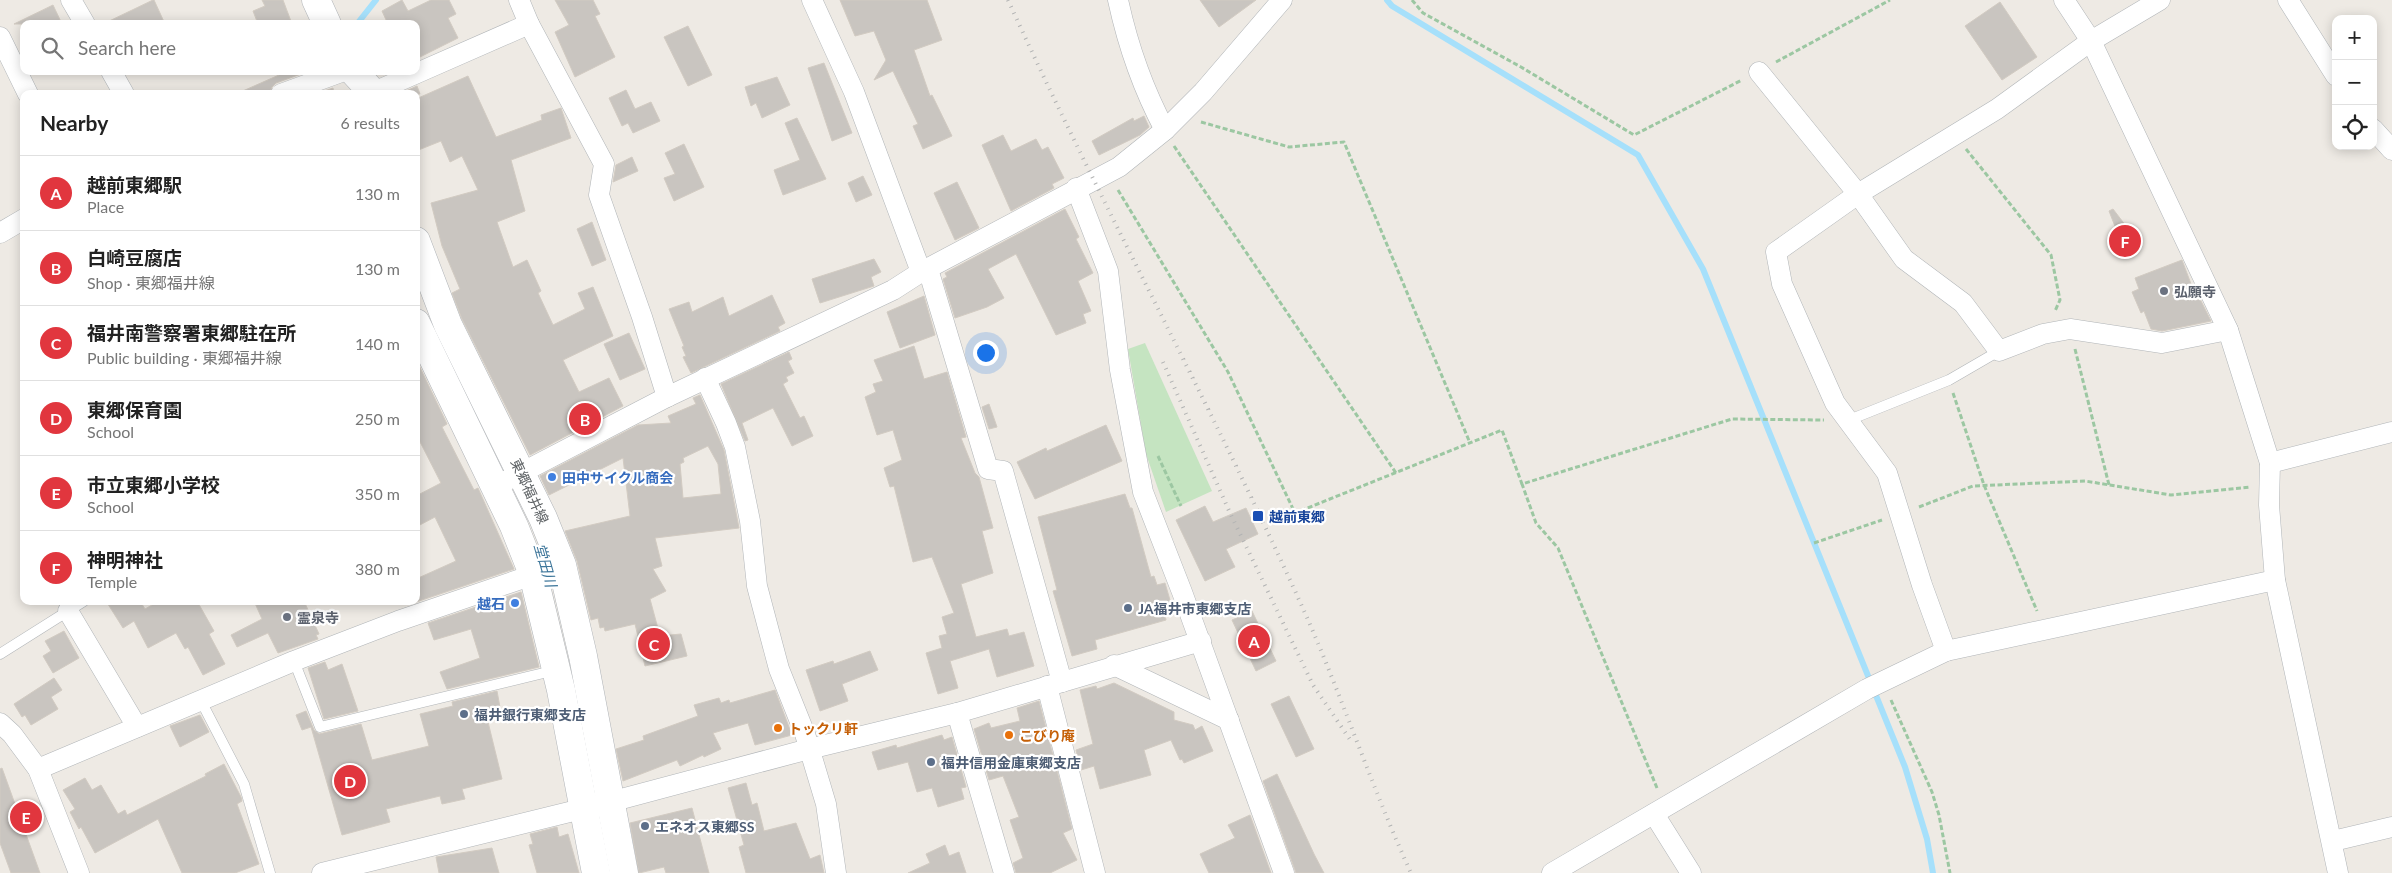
<!DOCTYPE html>
<meta charset="utf-8">
<style>
:root{--surface:#fff;--page:#f6f6f6;--text:#222;--muted:#767676;--line:#e0e0e0;--accent:#e1363e}
body{margin:0;font-family:Lato,"Noto Sans JP",sans-serif;background:var(--page);color:var(--text)}
.controls{position:absolute;right:15px;top:15px;display:grid;overflow:hidden;border-radius:10px;box-shadow:0 2px 12px #0003}
.controls button{width:45px;height:45px;display:grid;place-items:center;padding:0;border:0;border-bottom:1px solid var(--line);background:var(--surface);color:var(--text);font:25px sans-serif}
.you{position:absolute;left:985px;top:352px;width:18px;height:18px;margin:-12px;border:4px solid #fff;border-radius:50%;background:#1a73e8;box-shadow:0 0 0 8px #1a73e833}
.badge{display:grid;place-items:center;width:32px;height:32px;border-radius:50%;background:var(--accent);color:#fff;font-size:16px;font-weight:700}
.pin{position:absolute;translate:-50% -50%;border:2px solid #fff;box-shadow:0 1px 5px #0006}
.list{margin:0;padding:0;list-style:none}
h2{display:flex;justify-content:space-between;align-items:center;height:65px;margin:0;padding:0 20px;font-size:21px}
h2 small{font-size:16px;font-weight:400;color:var(--muted)}
.list li{display:grid;grid-template-columns:32px 1fr auto;gap:15px;align-items:center;box-sizing:border-box;height:75px;padding:0 20px;border-top:1px solid var(--line)}
.list b{display:block;font-size:19px;white-space:nowrap}
.list p{margin:0;font-size:16px;white-space:nowrap;color:var(--muted)}
.list em{font-size:16px;font-style:normal;color:var(--muted)}
.icon{flex:none;width:28px;height:28px;fill:none;stroke:currentColor;stroke-width:2;stroke-linecap:round;stroke-linejoin:round}
.map{position:relative;flex:none;width:2392px;height:873px;overflow:hidden}
.search{position:absolute;background:var(--surface);box-shadow:0 2px 12px #0003;left:20px;top:20px;width:400px;height:55px;display:flex;align-items:center;gap:12px;box-sizing:border-box;padding:0 18px;border-radius:10px;color:var(--muted);font-size:19px}
.panel{position:absolute;background:var(--surface);box-shadow:0 2px 12px #0003;left:20px;top:90px;width:400px;height:515px;border-radius:10px}
.map>svg:first-child{display:block}
</style>
<div class="map">
<svg width="2392" height="873" viewBox="0 0 2392 873">
<rect width="100%" height="100%" fill="#eeeae4"/>
<polygon fill="#c5e4c1" points="1145,343 1212,491 1166,512 1146,454 1128,349"/>
<g fill="none" stroke-linecap="round" stroke-linejoin="round">
<g stroke="#a6e0fb" stroke-width="6">
<polyline points="1387,0 1392,6 1638,155 1703,269 1905,767 1927,839 1933,873"/>
<polyline points="357,24 376,0"/>
<polyline points="589,762 595,794"/>
</g>
</g>
<g fill="#c9c5c0" stroke="#d2cbc2" fill-rule="evenodd">
<polygon points="154,0 165,24 103,24 153,0"/>
<polygon points="262,0 283,0 292,24 258,24 253,11 265,6"/>
<polygon points="402,0 408,11 431,0 449,0 456,14 448,18 458,38 416,59 416,24 384,24 387,22 382,11"/>
<polygon points="555,0 593,0 600,14 595,16 615,57 575,77 555,32 569,25"/>
<polygon points="840,0 927,0 942,40 914,50 930,96 932,95 952,136 923,149 913,126 918,124 893,71 874,80 886,60 874,31 855,36"/>
<polygon points="1200,0 1256,0 1219,27"/>
<polygon points="2000,2 2037,57 2002,80 1965,26"/>
<polygon points="53,5 62,24 14,24"/>
<polygon points="688,26 712,75 688,86 664,37"/>
<polygon points="824,63 852,133 832,141 808,68"/>
<polygon points="278,71 309,71 276,83 272,87 269,94 236,94 279,75"/>
<polygon points="468,76 496,137 542,120 541,115 561,108 571,138 511,160 525,211 497,222 513,267 527,260 541,291 538,293 553,325 585,309 578,293 593,287 613,336 563,360 579,392 609,378 623,406 530,455 462,319 452,293 460,289 442,246 431,203 478,190 462,156 450,162 441,141 416,151 416,99"/>
<polygon points="777,77 790,105 762,118 756,103 751,106 745,87"/>
<polygon points="417,86 420,94 400,94"/>
<polygon points="333,88 334,94 316,94"/>
<polygon points="626,90 635,109 651,102 660,121 633,133 628,123 622,126 609,98"/>
<polygon points="1144,116 1149,127 1140,135 1099,155 1092,141 1133,118 1134,121"/>
<polygon points="797,118 826,179 783,195 774,170 800,160 785,123"/>
<polygon points="1003,135 1011,151 1036,139 1042,150 1048,147 1064,178 1052,184 1054,188 1011,211 982,145"/>
<polygon points="684,144 704,187 674,201 664,178 675,174 665,153"/>
<polygon points="632,157 638,171 613,182 616,165"/>
<polygon points="863,176 872,195 856,202 848,183"/>
<polygon points="957,182 979,228 955,240 934,193"/>
<polygon points="1065,209 1079,237 1076,239 1093,273 1078,281 1091,311 1083,314 1086,323 1056,335 1016,254 988,269 1004,298 987,307 955,318 943,279 947,277 945,273"/>
<polygon points="2113,209 2142,247 2127,258 2124,250 2113,238 2118,234 2109,211"/>
<polygon points="592,222 606,260 592,266 577,229"/>
<polygon points="874,259 881,272 871,277 874,286 820,303 812,279"/>
<polygon points="2182,260 2197,300 2200,299 2211,321 2162,331 2151,329 2144,311 2141,313 2132,292 2139,289 2135,278"/>
<polygon points="772,295 785,323 778,327 780,331 691,373 683,357 686,356 682,347 684,346 669,309 689,302 692,312 723,297 729,316"/>
<polygon points="924,296 935,335 900,348 887,312"/>
<polygon points="629,333 645,369 620,380 604,344"/>
<polygon points="914,346 924,379 947,372 966,437 961,438 975,473 979,477 993,528 982,531 993,573 961,584 976,637 1007,629 1009,636 1024,632 1034,666 997,677 989,649 950,661 958,688 938,694 926,653 942,648 939,636 947,634 942,617 954,613 932,557 913,562 894,486 890,487 884,468 902,460 893,430 877,435 865,397 876,392 873,384 883,381 874,360"/>
<polygon points="789,352 792,359 788,361 794,373 786,377 788,381 783,384 800,418 804,416 813,436 792,446 773,408 742,423 748,440 745,441 721,384"/>
<polygon points="416,359 447,424 442,427 474,490 478,488 514,569 416,602 416,579 456,561 435,517 416,527 416,496 441,483 416,434"/>
<path d="M700,395L724,450L739,528L655,538L662,566L653,569L666,591L650,599L660,636L681,634L687,656L645,666L635,624L605,631L604,627L600,628L598,618L591,620L577,561L565,531L630,516L623,458L549,495L540,476L638,425L671,423L668,416L696,404L693,398ZM708,446L718,464L721,494L683,498L680,464L684,462L683,458Z"/>
<polygon points="989,404 997,427 989,429 982,407"/>
<polygon points="1106,425 1122,461 1035,499 1017,462 1046,448 1047,451"/>
<polygon points="1125,494 1130,508 1132,508 1151,577 1154,576 1157,585 1165,583 1172,607 1164,609 1166,620 1095,640 1097,649 1072,656 1053,591 1057,590 1038,517"/>
<polygon points="1205,506 1213,522 1246,508 1258,534 1226,549 1235,567 1205,581 1176,520"/>
<polygon points="521,592 539,667 447,689 440,672 480,658 471,629 434,640 428,623"/>
<polygon points="106,601 140,601 145,609 159,601 197,601 214,631 209,634 225,664 203,675 188,647 185,649 176,633 148,648 134,621 123,628"/>
<polygon points="254,601 304,601 319,634 316,635 318,639 278,653 268,633 237,647 231,635 262,619"/>
<polygon points="1252,611 1276,661 1256,671 1232,620"/>
<polygon points="64,631 79,658 53,673 43,656 51,651 45,641"/>
<polygon points="870,651 878,670 842,684 848,701 820,711 806,670 833,661 834,664"/>
<polygon points="325,662 328,670 342,664 358,711 324,719 308,668"/>
<polygon points="54,678 62,690 51,697 58,709 31,725 25,715 22,717 14,704"/>
<polygon points="1114,683 1174,712 1174,720 1193,725 1195,730 1202,726 1213,751 1184,763 1182,759 1180,760 1171,740 1144,750 1151,775 1100,789 1094,766 1081,770 1076,750 1093,744 1080,690 1096,686 1097,689"/>
<polygon points="775,690 792,735 755,745 748,723 713,733 721,749 704,757 703,755 680,766 677,760 623,781 616,749 644,740 643,736 698,716 694,705 719,698 721,703 729,700 730,703"/>
<polygon points="497,691 502,718 488,722 502,779 462,789 465,799 442,804 440,796 386,809 390,822 342,835 311,727 302,730 296,715 306,711 314,730 319,734 361,724 372,760 429,746 420,714 453,706 452,702"/>
<polygon points="1289,696 1314,749 1296,757 1271,704"/>
<polygon points="1039,701 1072,829 1063,833 1077,860 1050,873 1016,873 1013,863 1023,858 1010,820 1019,817 1003,776 989,780 974,729 989,723 991,728 1020,721 1017,708"/>
<polygon points="200,715 209,732 180,747 170,726"/>
<polygon points="942,735 944,740 952,737 966,787 961,788 964,799 938,807 932,788 917,792 908,762 878,770 872,752 896,745 897,748"/>
<polygon points="224,764 241,797 242,801 237,804 259,864 235,873 182,873 158,819 95,853 81,827 79,829 70,812 75,809 63,790 85,778 92,790 101,785 118,814 125,810 127,815 206,776 205,774"/>
<polygon points="2,768 40,873 11,873 0,843 0,769"/>
<polygon points="1277,774 1314,854 1324,873 1296,873 1263,781"/>
<polygon points="746,783 752,805 757,803 764,831 796,823 810,859 820,855 824,873 746,873 739,847 744,845 728,788"/>
<polygon points="692,808 709,873 666,873 664,867 639,873 630,823"/>
<polygon points="1250,815 1271,873 1209,873 1200,854 1235,838 1228,825"/>
<polygon points="557,827 559,837 568,834 579,873 537,873 529,845 533,844 530,834"/>
<polygon points="945,845 949,856 959,852 966,873 908,873 930,863 926,854"/>
<polygon points="492,848 499,873 439,873 436,857"/>
</g>
<g fill="none" stroke-linecap="round" stroke-linejoin="round">
<g stroke="#b1b5b8" stroke-width="11">
<g id="service">
<polyline points="1849,420 1949,380 1999,351"/>
<polyline points="0,654 84,601"/>
<polyline points="294,661 320,727 556,670"/>
<polyline points="201,701 244,784 270,873"/>
</g>
</g>
<g stroke="#b1b5b8" stroke-width="21">
<g id="minor">
<polyline points="71,0 85,24"/>
<polyline points="812,0 854,92 921,272"/>
<path d="M1118,0C1128,46 1143,89 1165,130"/>
<polyline points="2064,0 2091,41 2228,330 2270,463 2269,505 2275,580 2338,873"/>
<polyline points="2288,0 2336,76"/>
<polyline points="529,24 604,164 599,195 642,317 667,397"/>
<polyline points="0,37 28,94"/>
<polyline points="111,71 124,94"/>
<polyline points="1759,72 1858,194 1904,259 1963,303 1999,351 2043,334 2070,329 2162,343 2228,330"/>
<polyline points="374,92 529,24 519,0"/>
<polyline points="281,94 344,71"/>
<polyline points="2373,129 2392,150"/>
<polyline points="1076,188 1108,271 1120,370 1143,492 1182,592 1284,873"/>
<polyline points="0,233 24,219"/>
<polyline points="928,269 988,469 1003,471 1062,682"/>
<polyline points="705,378 726,423 735,447 750,521 757,586 779,669 805,734 826,804 836,873"/>
<polyline points="2270,463 2392,432"/>
<polyline points="494,487 667,397 893,290 921,272 1119,167 1165,130 1203,92 1282,0"/>
<polyline points="68,611 137,727"/>
<polyline points="1946,651 1922,585 1887,473 1835,403 1782,284 1776,252 1858,194 1997,109 2091,41 2160,0"/>
<polyline points="1114,665 1229,720"/>
<polyline points="1047,686 1095,873"/>
<polyline points="957,713 1004,873"/>
<polyline points="0,723 12,734 38,769 79,873"/>
<polyline points="38,769 294,661 398,621 562,565"/>
<polyline points="1654,814 1691,873"/>
<polyline points="2333,841 2392,827"/>
<polyline points="322,873 610,802 809,749 957,713 1201,641"/>
<polyline points="1552,873 1867,689 1946,651 2275,580"/>
</g>
</g>
<g stroke="#b0b4b8" stroke-width="29">
<g id="secondary">
<polyline points="316,0 327,24"/>
<polyline points="353,71 374,94"/>
<polyline points="416,241 448,325 543,518 562,565 583,656 624,873"/>
<polyline points="416,323 514,526 533,574 561,690 596,873"/>
</g>
</g>
<g stroke="#9cc7a2" stroke-width="3" stroke-dasharray="5 2.5" stroke-linecap="butt">
<polyline points="1412,0 1423,13 1521,67 1634,135 1742,80"/>
<polyline points="1776,62 1890,0"/>
<polyline points="1201,122 1289,147 1344,142 1470,443"/>
<polyline points="1174,146 1396,473"/>
<polyline points="1966,149 2051,255 2060,300 2055,311"/>
<polyline points="1118,190 1228,372 1295,513 1502,430 1522,484"/>
<polyline points="2075,349 2109,485"/>
<polyline points="1953,393 1984,485 2037,611"/>
<polyline points="1158,456 1181,506"/>
<polyline points="1919,507 1973,486 2085,481 2171,495 2250,487"/>
<polyline points="1814,543 1882,520"/>
<polyline points="1891,700 1932,792 1939,815 1950,873"/>
<polyline points="1657,788 1558,548 1536,523 1522,484 1732,419 1824,420"/>
</g>
<use href="#service" stroke="#fff" stroke-width="10"/>
<use href="#minor" stroke="#fff" stroke-width="20"/>
<use href="#secondary" stroke="#fff" stroke-width="28"/>
<g stroke="#b2b3b3" stroke-width="4" stroke-dasharray="1 6" stroke-linecap="butt">
<path d="M1008,0C1102,207 1212,406 1305,613C1343,699 1372,788 1411,873"/>
<polyline points="1163,362 1230,513 1313,685 1351,741"/>
</g>
</g>
<g fill="#6b7280" stroke="#fff" stroke-width="2">
<circle cx="2164" cy="291" r="5"/>
<circle cx="287" cy="617" r="5"/>
</g>
<g fill="#3f7fe0" stroke="#fff" stroke-width="2">
<circle cx="552" cy="477" r="5"/>
<circle cx="515" cy="603" r="5"/>
</g>
<rect fill="#1a4fb4" stroke="#fff" stroke-width="2" x="1252" y="510" width="12" height="12" rx="2.5"/>
<g fill="#5c6f8a" stroke="#fff" stroke-width="2">
<circle cx="1128" cy="608" r="5"/>
<circle cx="464" cy="714" r="5"/>
<circle cx="931" cy="762" r="5"/>
<circle cx="645" cy="826" r="5"/>
</g>
<g fill="#e8710a" stroke="#fff" stroke-width="2">
<circle cx="778" cy="728" r="5"/>
<circle cx="1009" cy="735" r="5"/>
</g>
<g text-anchor="middle" dominant-baseline="central" stroke-width="4.5" stroke-linejoin="round" paint-order="stroke">
<g font-size="14" font-weight="bold" fill="#5b616d" stroke="#fff" text-anchor="start">
<text x="2174" y="291">弘願寺</text>
<text x="297" y="617">霊泉寺</text>
</g>
<g font-size="14" font-weight="bold" fill="#366cbe" stroke="#fff" text-anchor="start">
<text x="562" y="477">田中サイクル商会</text>
<text x="505" y="603" text-anchor="end">越石</text>
</g>
<g font-size="14" fill="#5c6063" stroke="#fff">
<text transform="translate(530 491) rotate(65)">東郷福井線</text>
</g>
<g font-size="14" font-weight="bold" fill="#164399" stroke="#fff" text-anchor="start">
<text x="1269" y="516">越前東郷</text>
</g>
<g font-size="14" font-weight="bold" fill="#4e5e75" stroke="#fff" text-anchor="start">
<text x="1138" y="608">JA福井市東郷支店</text>
<text x="474" y="714">福井銀行東郷支店</text>
<text x="941" y="762">福井信用金庫東郷支店</text>
<text x="655" y="826">エネオス東郷SS</text>
</g>
<g font-size="14" font-weight="bold" fill="#c56008" stroke="#fff" text-anchor="start">
<text x="788" y="728">トックリ軒</text>
<text x="1019" y="735">こびり庵</text>
</g>
<g font-size="15" font-style="italic" fill="#3f779b" stroke="#fff">
<text transform="translate(546 565) rotate(74)">堂田川</text>
</g>
</g>
</svg>
<div class="controls">
<button>+</button>
<button>−</button>
<button><svg class="icon" aria-label="locate" viewBox="0 0 24 24"><circle cx="12" cy="12" r="6"/><path d="M12 2v4M12 18v4M2 12h4M18 12h4"/></svg></button>
</div>
<div class="you"></div>
<div class="pin badge" style="left:1254px;top:641px">A</div>
<div class="pin badge" style="left:585px;top:419px">B</div>
<div class="pin badge" style="left:654px;top:644px">C</div>
<div class="pin badge" style="left:350px;top:781px">D</div>
<div class="pin badge" style="left:26px;top:817px">E</div>
<div class="pin badge" style="left:2125px;top:241px">F</div>
<div class="search"><svg class="icon" aria-label="search" viewBox="0 0 24 24"><circle cx="10" cy="10" r="6"/><path d="M15 15l6 6"/></svg>Search here</div>
<section class="panel">
<h2>Nearby<small>6 results</small></h2>
<ul class="list">
<li><span class="badge">A</span><div><b>越前東郷駅</b><p>Place</p></div><em>130 m</em></li>
<li><span class="badge">B</span><div><b>白崎豆腐店</b><p>Shop · 東郷福井線</p></div><em>130 m</em></li>
<li><span class="badge">C</span><div><b>福井南警察署東郷駐在所</b><p>Public building · 東郷福井線</p></div><em>140 m</em></li>
<li><span class="badge">D</span><div><b>東郷保育園</b><p>School</p></div><em>250 m</em></li>
<li><span class="badge">E</span><div><b>市立東郷小学校</b><p>School</p></div><em>350 m</em></li>
<li><span class="badge">F</span><div><b>神明神社</b><p>Temple</p></div><em>380 m</em></li>
</ul>
</section>
</div>
